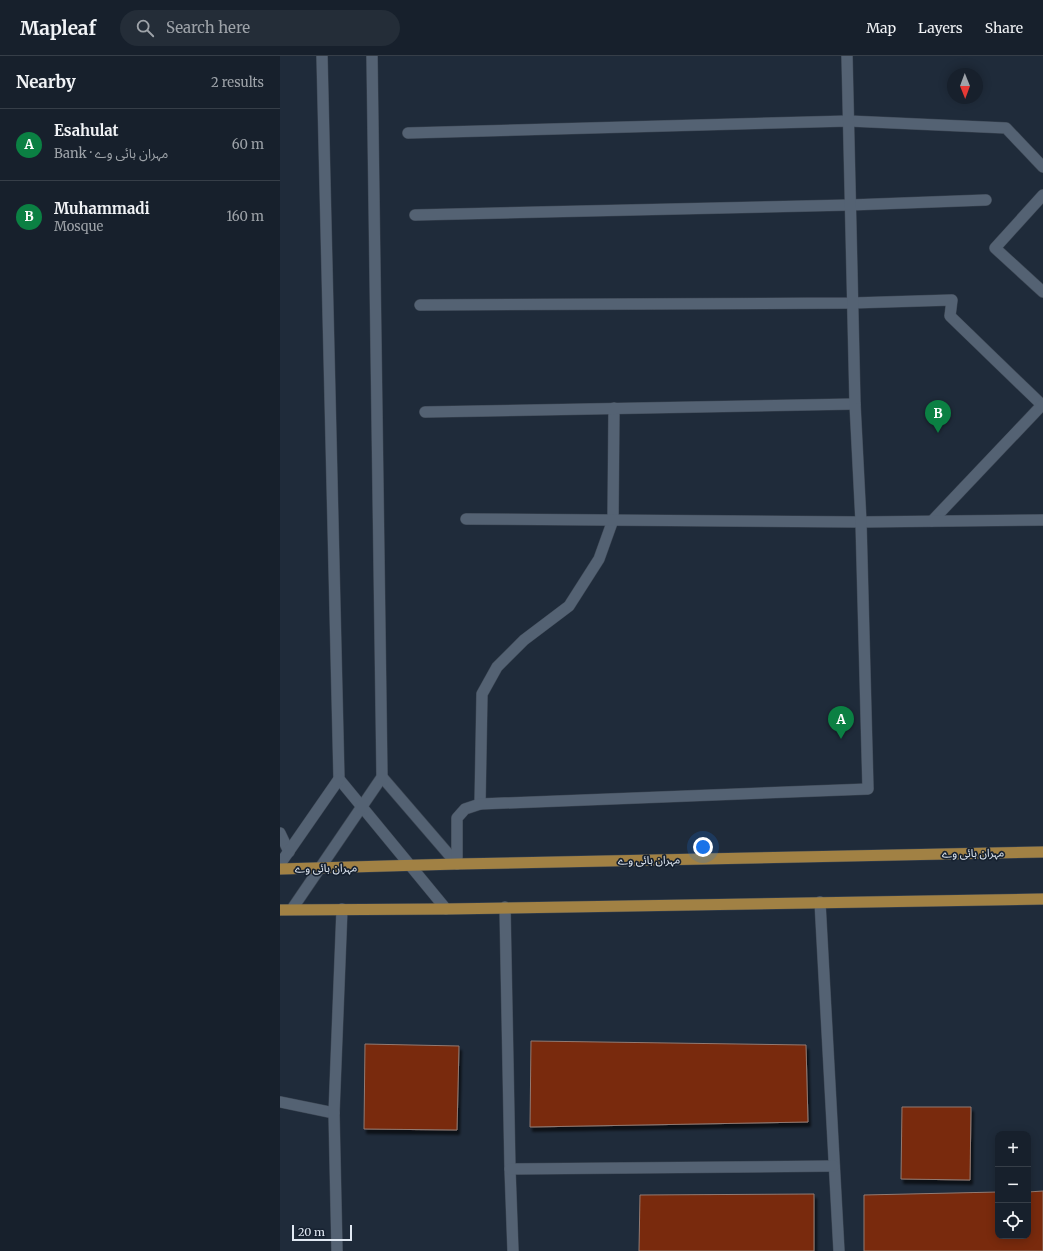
<!DOCTYPE html>
<meta charset="utf-8">
<style>
:root{--surface:#17202c;--page:#242d38;--text:#f1f3f6;--muted:#9ea3a9;--line:#363e48;--accent:#0b8043}
body{margin:0;font-family:Merriweather,"Noto Sans Arabic",serif;background:var(--page);color:var(--text)}
.controls{position:absolute;right:12px;bottom:12px;display:grid;overflow:hidden;border-radius:8px;box-shadow:0 2px 10px #0003}
.controls button{width:36px;height:36px;display:grid;place-items:center;padding:0;border:0;border-bottom:1px solid var(--line);background:var(--surface);color:var(--text);font:20px sans-serif}
.compass{position:absolute;left:667px;top:12px;width:36px;height:36px;border-radius:50%;background:var(--surface);box-shadow:0 2px 10px #0003;rotate:179deg}
.scale{position:absolute;left:12px;bottom:10px;width:60px;box-sizing:border-box;padding-left:4px;border:2px solid #e1e9f3;border-top:0;font-size:11px;line-height:14px;white-space:nowrap;color:#e1e9f3;-webkit-text-stroke:3px #162130;paint-order:stroke}
.you{position:absolute;left:423px;top:791px;width:14px;height:14px;margin:-10px;border:3px solid #fff;border-radius:50%;background:#1a73e8;box-shadow:0 0 0 6px #1a73e833}
.badge{display:grid;place-items:center;width:26px;height:26px;border-radius:50%;background:var(--accent);color:#fff;font-size:13px;font-weight:700}
.pin{position:absolute;translate:-50% -33px;filter:drop-shadow(0 1px 2px #0008)}
.pin::after{content:'';position:absolute;top:21px;width:14px;height:12px;background:inherit;clip-path:polygon(0 0,100% 0,50% 100%)}
.list{margin:0;padding:0;list-style:none}
h2{display:flex;justify-content:space-between;align-items:center;height:52px;margin:0;padding:0 16px;font-size:17px}
h2 small{font-size:13px;font-weight:400;color:var(--muted)}
.list li{display:grid;grid-template-columns:26px 1fr auto;gap:12px;align-items:center;box-sizing:border-box;height:72px;padding:0 16px;border-top:1px solid var(--line)}
.list b{display:block;font-size:15px;white-space:nowrap}
.list p{margin:0;font-size:13px;white-space:nowrap;color:var(--muted)}
.list em{font-size:13px;font-style:normal;color:var(--muted)}
.icon{flex:none;width:22px;height:22px;fill:none;stroke:currentColor;stroke-width:2;stroke-linecap:round;stroke-linejoin:round}
.map{position:relative;flex:none;width:763px;height:1195px;overflow:hidden}
header{display:flex;align-items:center;gap:24px;box-sizing:border-box;height:56px;padding:0 20px;background:var(--surface);border-bottom:1px solid var(--line)}
header strong{font-size:19px}
nav{display:flex;gap:22px;margin-inline-start:auto;font-size:14px}
.search{width:280px;height:36px;background:var(--page);display:flex;align-items:center;gap:10px;box-sizing:border-box;padding:0 14px;border-radius:22px;color:var(--muted);font-size:15px}
main{display:flex}
aside{flex:1;background:var(--surface)}
.map>svg:first-child{display:block}
</style>
<header>
<strong>Mapleaf</strong>
<div class="search"><svg class="icon" aria-label="search" viewBox="0 0 24 24"><circle cx="10" cy="10" r="6"/><path d="M15 15l6 6"/></svg>Search here</div>
<nav><a>Map</a><a>Layers</a><a>Share</a></nav>
</header>
<main>
<aside>
<h2>Nearby<small>2 results</small></h2>
<ul class="list">
<li><span class="badge">A</span><div><b>Esahulat</b><p>Bank · مہران ہائی وے</p></div><em>60 m</em></li>
<li><span class="badge">B</span><div><b>Muhammadi</b><p>Mosque</p></div><em>160 m</em></li>
</ul>
</aside>
<div class="map">
<svg width="763" height="1195" viewBox="0 0 763 1195">
<defs>
<filter id="shadow"><feDropShadow dx="2.5" dy="4.5" stdDeviation="1" flood-color="#0009"/></filter>
</defs>
<rect width="100%" height="100%" fill="#1f2b3a"/>
<g fill="#79290a" stroke="#927a72" filter="url(#shadow)">
<polygon points="251,985 526,989 528,1066 250,1071"/>
<polygon points="85,988 179,990 177,1074 84,1073"/>
<polygon points="622,1051 691,1051 690,1124 621,1123"/>
<polygon points="763,1135 763,1195 584,1195 584,1139 718,1136 718,1180 748,1180 748,1136"/>
<polygon points="534,1138 534,1195 359,1195 360,1139"/>
</g>
<g fill="none" stroke-linecap="round" stroke-linejoin="round">
<g stroke="#3c4653" stroke-width="12">
<g id="service">
<polyline points="200,748 202,638 217,611 244,584 289,550 319,503 333,464 334,352"/>
<polyline points="540,846 559,1195"/>
<polyline points="225,851 230,1113 233,1195"/>
<polyline points="230,1113 554,1110"/>
</g>
</g>
<g stroke="#3c4653" stroke-width="12">
<g id="minor">
<polyline points="128,77 569,65 726,72 763,111"/>
<polyline points="763,139 715,192 763,236"/>
<polyline points="135,159 570,149 706,144"/>
<polyline points="140,249 572,247 672,244 670,260 762,349"/>
<polyline points="145,356 575,348"/>
<polyline points="186,463 581,466"/>
<polyline points="652,465 763,348"/>
<polyline points="0,777 9,796"/>
<polyline points="0,1046 54,1057"/>
</g>
</g>
<g stroke="#3c4653" stroke-width="12">
<g id="tertiary">
<polyline points="42,0 59,723 166,853"/>
<polyline points="581,466 763,464"/>
<polyline points="102,721 177,808"/>
<polyline points="0,808 59,723"/>
<polyline points="177,808 177,762 185,753 200,748 588,733 581,466 575,348 567,0"/>
<polyline points="12,853 102,721 92,0"/>
<polyline points="57,1195 54,1057 62,853"/>
</g>
</g>
<g stroke="#3c4653" stroke-width="12">
<g id="primary">
<polyline points="0,813 177,808 763,796"/>
<polyline points="0,854 166,853 763,843"/>
</g>
</g>
<use href="#service" stroke="#546273" stroke-width="11"/>
<use href="#minor" stroke="#546273" stroke-width="11"/>
<use href="#tertiary" stroke="#546273" stroke-width="11"/>
<use href="#primary" stroke="#a18144" stroke-width="11"/>
</g>
<g text-anchor="middle" dominant-baseline="central" stroke-width="3.5" stroke-linejoin="round" paint-order="stroke">
<g font-size="11" fill="#e1e9f3" stroke="#162130">
<text transform="translate(693 797) rotate(-1)">مہران ہائی وے</text>
<text transform="translate(369 804) rotate(-1)">مہران ہائی وے</text>
<text transform="translate(46 812) rotate(-1)">مہران ہائی وے</text>
</g>
</g>
</svg>
<div class="controls">
<button>+</button>
<button>−</button>
<button><svg class="icon" aria-label="locate" viewBox="0 0 24 24"><circle cx="12" cy="12" r="6"/><path d="M12 2v4M12 18v4M2 12h4M18 12h4"/></svg></button>
</div>
<svg class="compass" viewBox="-18 -18 36 36"><path d="M0-13l5 13h-10z" fill="#e53935"/><path d="M0 13l5-13h-10z" fill="#9ea3a9"/></svg>
<div class="scale">20 m</div>
<div class="you"></div>
<div class="pin badge" style="left:561px;top:683px">A</div>
<div class="pin badge" style="left:658px;top:377px">B</div>
</div>
</main>
